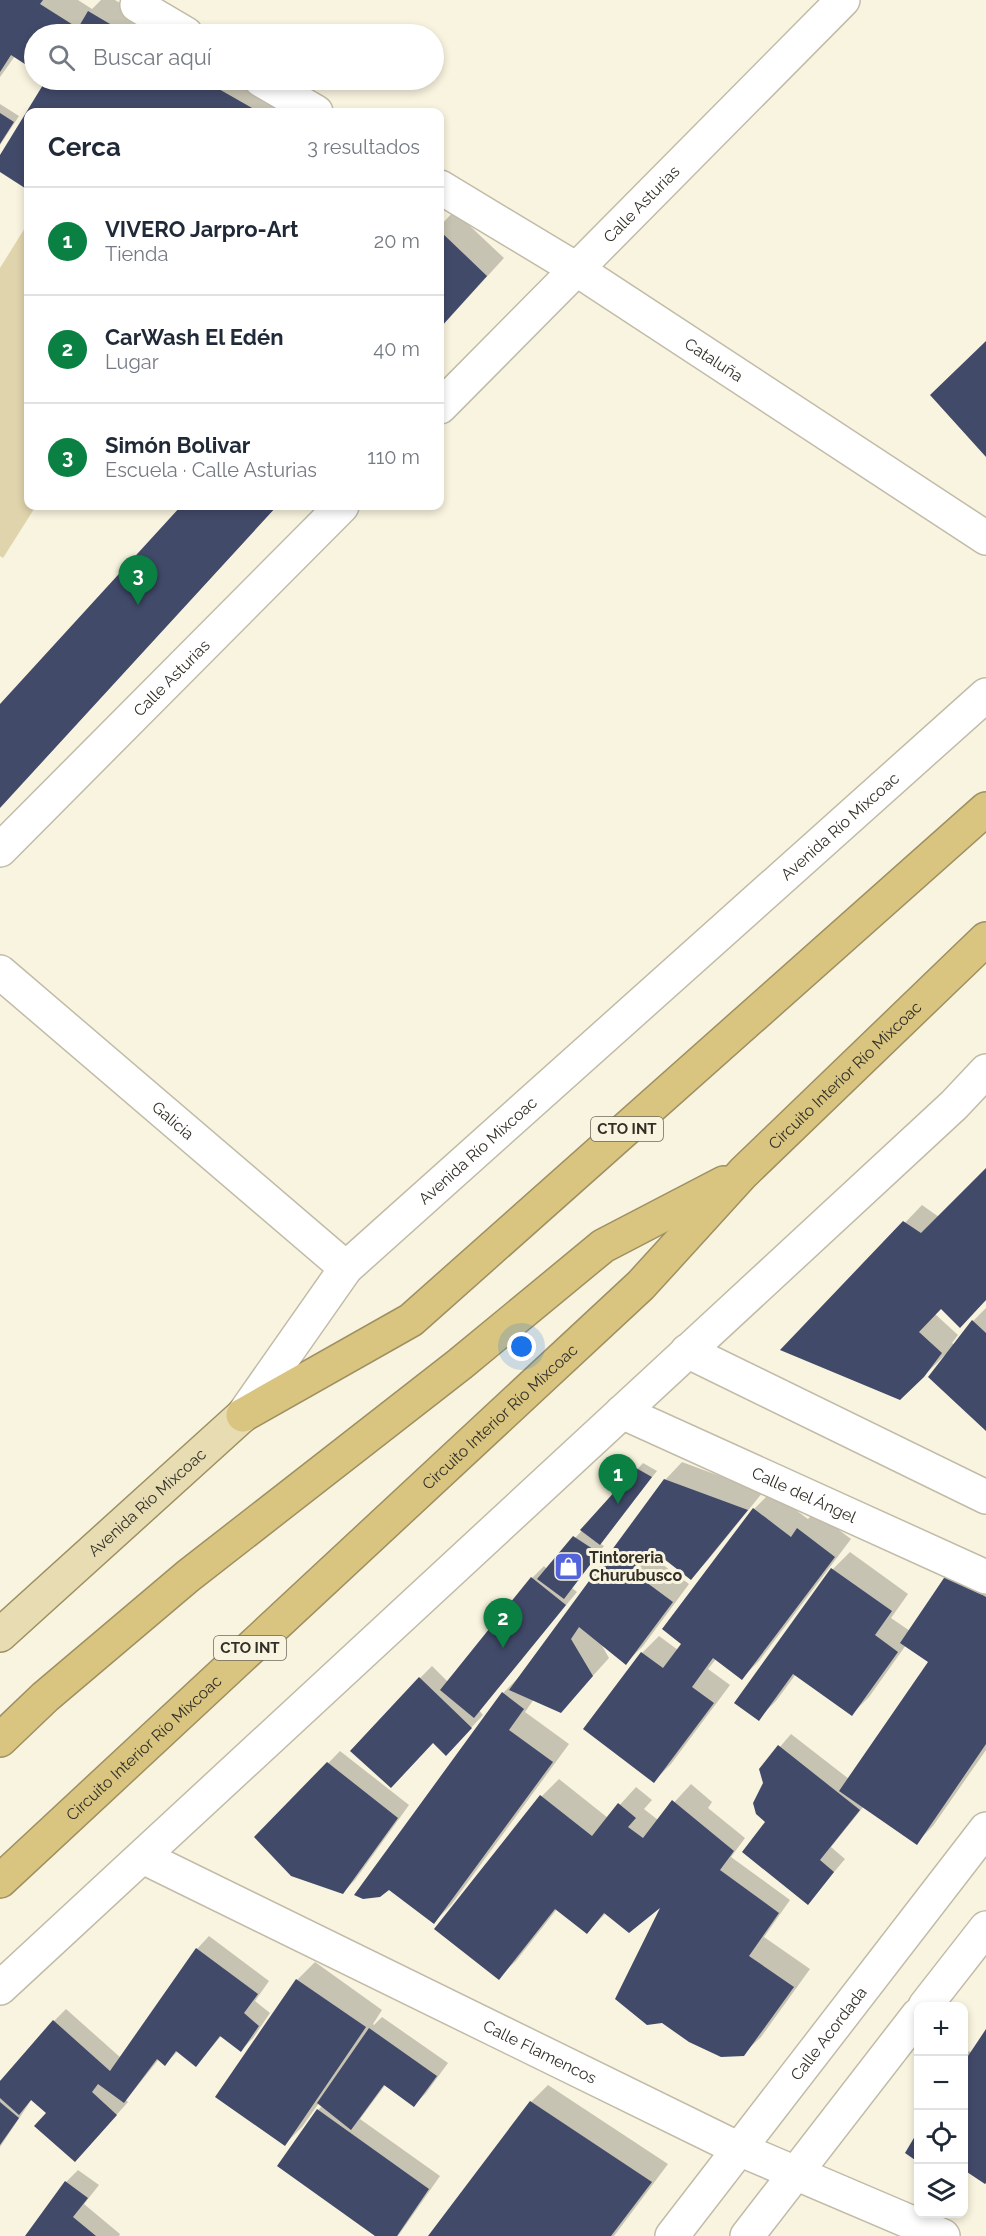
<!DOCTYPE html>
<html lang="es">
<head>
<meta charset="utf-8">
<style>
  :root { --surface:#fff; --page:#f6f6f7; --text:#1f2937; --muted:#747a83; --line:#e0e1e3; --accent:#0b8043 }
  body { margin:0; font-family:Raleway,sans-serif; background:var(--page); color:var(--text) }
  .controls { position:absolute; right:18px; bottom:18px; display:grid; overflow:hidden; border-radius:12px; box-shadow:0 3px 9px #0003 }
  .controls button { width:54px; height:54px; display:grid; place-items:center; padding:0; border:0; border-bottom:2px solid var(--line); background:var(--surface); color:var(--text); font:30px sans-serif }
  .you { position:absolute; left:522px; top:1347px; width:21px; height:21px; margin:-15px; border:4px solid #fff; border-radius:50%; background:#1a73e8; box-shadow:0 0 0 9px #1a73e833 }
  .badge { display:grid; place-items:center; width:39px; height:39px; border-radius:50%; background:var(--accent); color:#fff; font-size:20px; font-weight:700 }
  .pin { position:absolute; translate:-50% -50px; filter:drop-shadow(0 2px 3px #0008) }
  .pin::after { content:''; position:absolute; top:32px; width:21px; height:18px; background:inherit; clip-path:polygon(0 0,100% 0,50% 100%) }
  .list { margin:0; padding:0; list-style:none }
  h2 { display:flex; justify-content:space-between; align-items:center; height:78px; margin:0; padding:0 24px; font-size:26px }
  h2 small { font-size:20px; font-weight:400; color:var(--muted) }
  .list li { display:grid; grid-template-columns:39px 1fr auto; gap:18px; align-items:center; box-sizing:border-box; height:108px; padding:0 24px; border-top:2px solid var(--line) }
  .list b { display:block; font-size:22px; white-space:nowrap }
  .list p { margin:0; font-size:20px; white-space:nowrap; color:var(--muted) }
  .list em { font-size:20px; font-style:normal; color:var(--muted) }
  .icon { flex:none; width:33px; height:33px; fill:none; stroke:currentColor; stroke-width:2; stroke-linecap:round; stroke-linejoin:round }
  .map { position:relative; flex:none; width:986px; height:2236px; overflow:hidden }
  .search { position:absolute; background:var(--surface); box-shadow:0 3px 9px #0003; left:24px; top:24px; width:420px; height:66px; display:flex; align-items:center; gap:15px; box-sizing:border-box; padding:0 21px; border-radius:33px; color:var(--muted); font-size:22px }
  .panel { position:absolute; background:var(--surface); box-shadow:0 3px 9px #0003; left:24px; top:108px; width:420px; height:402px; border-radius:12px }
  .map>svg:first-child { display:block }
</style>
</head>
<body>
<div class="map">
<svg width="986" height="2236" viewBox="0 0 986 2236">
  <rect width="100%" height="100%" fill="#f9f4df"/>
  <!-- green -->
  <path fill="#dfd4ac" d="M28 223V506H36L3 558 0 556V268Z"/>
  <!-- shadow -->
  <path fill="#0003" d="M0 0H78L92 9 101 0H115L173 34H34V69L15 56 0 77Z
    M48 80H249L304 112H28V189L0 170V158Z
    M0 104 19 116 0 145Z
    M454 211 504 258 440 328V226Z
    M183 506H277L0 807V706Z
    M986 1170V1299L941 1307 935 1314 958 1335 952 1343 955 1345 973 1321 986 1308V1429L946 1354 900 1399 783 1350 922 1205 939 1217Z
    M682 1462 763 1492 708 1560 691 1578 652 1547 647 1553 689 1584 643 1646 626 1663 600 1642 609 1658 561 1711 534 1699 525 1712 569 1744 451 1905 434 1922 503 1693 520 1676 665 1480Z
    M643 1463 657 1471 599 1543 604 1546 572 1588 577 1592 479 1710 483 1715 458 1742 420 1678 432 1666 448 1682 532 1578 544 1566 547 1569Z
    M771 1492 808 1519 815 1512 851 1539 759 1661 742 1678 716 1659 708 1669 730 1685 671 1764 654 1781 642 1653 659 1636 678 1650 683 1644 664 1629 754 1509Z
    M850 1552 908 1594 891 1618 910 1631 986 1570V1750L933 1826 916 1843 864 1806 831 1847 845 1859 808 1903 767 1821 765 1783 761 1769 791 1734 849 1779 930 1662 906 1645 869 1697 852 1714 796 1674 776 1701 758 1719 736 1703 833 1569Z
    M340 1751 409 1805 355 1880 343 1892 256 1837Z
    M559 1779 608 1818 636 1787 652 1800 644 1809 658 1820 691 1784 712 1802 708 1808 745 1838 731 1857 790 1900 764 1937 810 1969 761 2037 743 2054 664 1903 606 1913 587 1932 557 1909 516 1961 498 1978 436 1928 542 1796Z
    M209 1936 269 1981 255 2001 270 2013 253 2038 241 2050 222 2035 196 2065 178 2051 165 2064 159 2059 126 2100 128 2102 87 2148 32 2099 0 2147V2080L2 2081 54 2021 66 2009 121 2058 197 1949Z
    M315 1962 382 2010 373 2024 374 2025 382 2017 448 2063 426 2093 414 2105 386 2084 360 2119 440 2176 398 2236H377L318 2110 322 2106 319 2103 302 2127 285 2144 217 2097 297 1980Z
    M986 2031V2181L985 2183 964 2169V2056L969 2051 972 2053Z
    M548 2085 668 2164 614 2236H429L531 2102Z
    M78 2170 99 2185 84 2204 120 2234 119 2236H27L66 2182Z"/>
  <!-- building -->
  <path fill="#424a6a" d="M0 0H43L40 4 78 28 88 11 127 34H34V70L11 55 0 72Z
    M46 80H203L259 112H28V190L0 172V155Z
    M0 113 14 122 0 144Z
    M440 231 487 276 440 328Z
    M986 341V457L930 395Z
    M181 506H277L0 808V704Z
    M986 1168V1300L960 1328 941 1309 919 1332 942 1353 924 1377 900 1400 780 1350 903 1221 921 1233Z
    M972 1320 986 1333V1431L928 1377Z
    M636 1468 652 1477 600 1545 580 1530Z
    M664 1479 748 1510 691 1580 650 1548 631 1571 673 1602 626 1665 579 1627 571 1639 593 1676 561 1713 509 1690Z
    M753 1508 791 1537 797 1528 835 1557 742 1680 713 1658 692 1687 714 1703 654 1783 583 1729 641 1652 663 1668 681 1644 662 1629Z
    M573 1536 599 1553 564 1599 537 1579Z
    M831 1568 892 1611 875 1635 898 1652 852 1716 793 1674 759 1721 734 1703Z
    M946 1575 986 1597V1744L917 1845 839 1791 928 1662 900 1643Z
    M531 1577 566 1605 474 1718 440 1690Z
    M419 1677 472 1728 446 1756 433 1743 391 1788 350 1751Z
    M502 1692 524 1709 509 1730 553 1762 434 1924 389 1890 380 1897 363 1899 354 1895Z
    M778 1745 860 1810 820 1860 834 1872 808 1905 742 1852 765 1822 756 1814 753 1803 763 1783 759 1769Z
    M327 1762 398 1818 343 1894 291 1876 254 1837Z
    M540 1795 592 1836 618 1803 636 1818 628 1827 643 1838 672 1800 734 1851 720 1870 779 1913 749 1956 794 1987 744 2056 721 2057 689 2042 662 2023 647 2025 615 1999 660 1908 629 1933 604 1913 587 1934 555 1909 499 1980 434 1929Z
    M196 1948 258 1994 244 2013 259 2026 241 2052 220 2036 196 2067 176 2051 165 2066 157 2059 124 2103 98 2084 92 2092 117 2115 75 2162 34 2126 46 2113 31 2100 19 2115 0 2098V2081L53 2020 110 2071Z
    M296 1979 366 2027 285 2146 215 2097Z
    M369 2028 437 2076 414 2107 384 2085 351 2130 317 2103Z
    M986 2029V2183L985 2184 964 2170V2062Z
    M530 2101 652 2182 611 2236H428Z
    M0 2102 19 2118 0 2145Z
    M317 2109 429 2189 397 2236H375L277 2166Z
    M918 2131V2162L905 2153Z
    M65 2181 88 2198 73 2217 96 2236H25Z"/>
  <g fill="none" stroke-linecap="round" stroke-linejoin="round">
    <defs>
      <g id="street">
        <path d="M137 5 186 34"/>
        <path d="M261 80 316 112"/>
        <path id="s1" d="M440 187 576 269 986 538"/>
        <path id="s2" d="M440 407 843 0"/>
        <path id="s3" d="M0 850 342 506"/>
        <path id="s4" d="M0 972 346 1268"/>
        <path d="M687 1351 986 1497"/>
        <path id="s5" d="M622 1412 986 1577"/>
        <path id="s6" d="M143 1857 739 2149 943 2236"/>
        <path d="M925 2006 986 1928"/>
        <path id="s7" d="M672 2236 986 1829"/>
        <path d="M747 2236 918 2015"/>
      </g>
      <g id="secondary">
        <path id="s8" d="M243 1415 346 1268 986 695"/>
        <path d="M0 1988 954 1105 986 1071"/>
      </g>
      <g id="primary">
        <path id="s9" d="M0 1635 243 1415"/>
      </g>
      <g id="highway">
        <path d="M243 1415 411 1320 986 809"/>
        <path d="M0 1740 45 1697 188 1576 460 1364 603 1246 724 1183"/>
        <path id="s10" d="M0 1881 641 1285 743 1173 986 939"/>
      </g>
    </defs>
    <!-- street casing -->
    <use href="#street" stroke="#c1bba8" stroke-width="36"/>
    <!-- secondary casing -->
    <use href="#secondary" stroke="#c1bba8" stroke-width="36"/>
    <!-- primary casing -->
    <use href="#primary" stroke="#9e9061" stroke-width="36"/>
    <!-- highway casing -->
    <use href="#highway" stroke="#9e9061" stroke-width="36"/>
    <!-- street -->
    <use href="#street" stroke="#fff" stroke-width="33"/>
    <!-- secondary -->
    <use href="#secondary" stroke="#fff" stroke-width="33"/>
    <!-- primary -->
    <use href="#primary" stroke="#e8dcb3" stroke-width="33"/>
    <!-- highway -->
    <use href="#highway" stroke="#d9c580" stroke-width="33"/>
  </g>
  <!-- icons -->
  <defs>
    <symbol id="shop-square" viewBox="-11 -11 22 22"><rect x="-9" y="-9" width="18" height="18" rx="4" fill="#5363d9" stroke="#f9f4df"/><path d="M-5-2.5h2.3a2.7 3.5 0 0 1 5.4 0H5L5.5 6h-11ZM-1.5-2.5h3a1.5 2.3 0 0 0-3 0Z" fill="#fff"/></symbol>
  </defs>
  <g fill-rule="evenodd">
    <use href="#shop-square" x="552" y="1550" width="33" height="33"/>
  </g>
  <g text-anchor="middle" stroke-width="6" stroke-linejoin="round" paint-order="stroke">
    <!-- shield labels -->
    <g fill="#f9f4df" stroke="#6d6a5e" stroke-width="1.5">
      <rect x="591" y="1117" width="72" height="24" rx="4.5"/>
      <rect x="214" y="1636" width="72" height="24" rx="4.5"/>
    </g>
    <g font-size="15" font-weight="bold" fill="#312f27">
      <text x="627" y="1134">CTO INT</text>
      <text x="250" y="1653">CTO INT</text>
    </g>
    <!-- street labels -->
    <g font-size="16" fill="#312f27" stroke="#f9f4df">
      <text dy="6" stroke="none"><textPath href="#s2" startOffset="286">Calle Asturias</textPath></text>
      <text dy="6" stroke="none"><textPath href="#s1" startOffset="324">Cataluña</textPath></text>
      <text dy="6" stroke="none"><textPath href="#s3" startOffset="243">Calle Asturias</textPath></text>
      <text dy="6" stroke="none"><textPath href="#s8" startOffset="842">Avenida Río Mixcoac</textPath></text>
      <text dy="6" stroke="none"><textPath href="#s10" startOffset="1168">Circuito Interior Río Mixcoac</textPath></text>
      <text dy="6" stroke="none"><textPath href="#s4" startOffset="228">Galicia</textPath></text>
      <text dy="6" stroke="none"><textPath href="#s8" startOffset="356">Avenida Río Mixcoac</textPath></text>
      <text dy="6" stroke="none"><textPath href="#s10" startOffset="682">Circuito Interior Río Mixcoac</textPath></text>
      <text dy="6" stroke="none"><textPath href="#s5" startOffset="200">Calle del Ángel</textPath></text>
      <text dy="6" stroke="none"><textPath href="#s9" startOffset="198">Avenida Río Mixcoac</textPath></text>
      <text dy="6" stroke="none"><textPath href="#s10" startOffset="196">Circuito Interior Río Mixcoac</textPath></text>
      <text dy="6" stroke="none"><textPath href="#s7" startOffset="256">Calle Acordada</textPath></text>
      <text dy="6" stroke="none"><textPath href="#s6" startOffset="442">Calle Flamencos</textPath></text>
    </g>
    <!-- poi labels -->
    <g font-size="16" font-weight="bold" fill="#312f27" stroke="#f9f4df" text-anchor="start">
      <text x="589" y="1563">Tintoreria<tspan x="589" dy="18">Churubusco</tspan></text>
    </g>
  </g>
</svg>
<div class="controls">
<button>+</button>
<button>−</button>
<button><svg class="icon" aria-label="locate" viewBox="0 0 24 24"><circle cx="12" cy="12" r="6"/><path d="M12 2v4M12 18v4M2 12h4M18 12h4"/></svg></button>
<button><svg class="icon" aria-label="layers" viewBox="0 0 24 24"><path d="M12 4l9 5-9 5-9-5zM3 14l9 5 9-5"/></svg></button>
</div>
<div class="you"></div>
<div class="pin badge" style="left:618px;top:1504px">1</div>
<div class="pin badge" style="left:503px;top:1648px">2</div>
<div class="pin badge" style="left:138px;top:605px">3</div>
<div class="search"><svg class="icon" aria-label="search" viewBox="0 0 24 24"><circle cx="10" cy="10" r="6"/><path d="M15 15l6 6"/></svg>Buscar aquí</div>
<section class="panel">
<h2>Cerca<small>3 resultados</small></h2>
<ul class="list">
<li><span class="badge">1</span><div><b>VIVERO Jarpro-Art</b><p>Tienda</p></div><em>20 m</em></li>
<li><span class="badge">2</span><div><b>CarWash El Edén</b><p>Lugar</p></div><em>40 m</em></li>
<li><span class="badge">3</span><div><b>Simón Bolivar</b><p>Escuela · Calle Asturias</p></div><em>110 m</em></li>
</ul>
</section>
</div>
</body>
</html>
